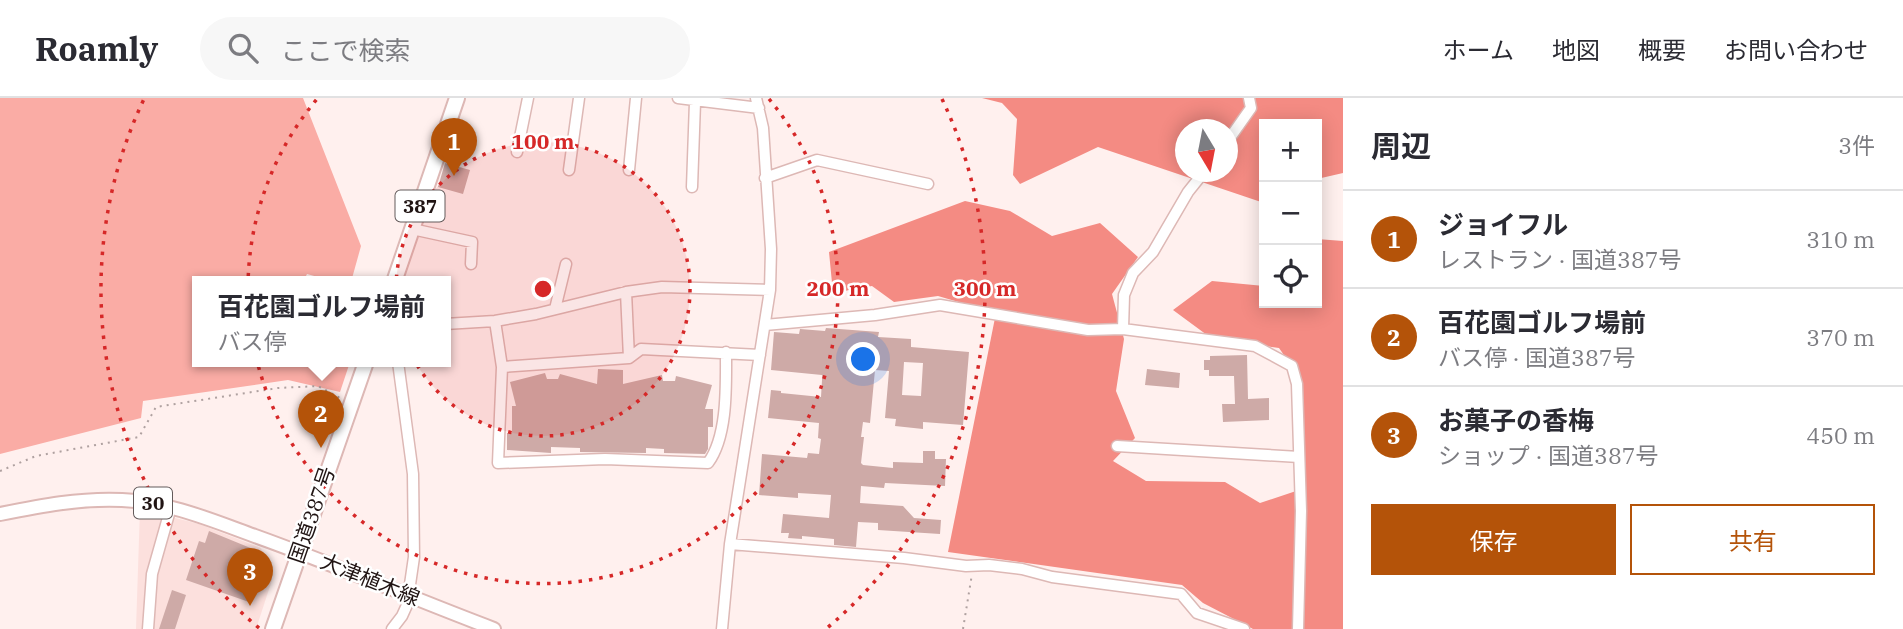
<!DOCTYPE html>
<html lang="ja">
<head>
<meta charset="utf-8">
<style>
  :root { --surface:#fff; --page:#f7f7f7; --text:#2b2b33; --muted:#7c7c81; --line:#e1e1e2; --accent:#b45309 }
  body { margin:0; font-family:"IBM Plex Serif","Noto Sans JP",serif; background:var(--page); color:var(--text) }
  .controls { position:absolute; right:21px; top:21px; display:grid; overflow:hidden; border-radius:0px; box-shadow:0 4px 18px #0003 }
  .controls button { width:63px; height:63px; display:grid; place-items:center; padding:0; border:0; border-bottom:2px solid var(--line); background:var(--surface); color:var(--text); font:35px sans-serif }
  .compass { position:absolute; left:1175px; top:21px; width:63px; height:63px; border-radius:50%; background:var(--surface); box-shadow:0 4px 18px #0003; rotate:170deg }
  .you { position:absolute; left:864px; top:262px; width:24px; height:24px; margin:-18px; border:5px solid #fff; border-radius:50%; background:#1a73e8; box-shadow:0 0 0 10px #1a73e833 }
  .badge { display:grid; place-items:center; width:46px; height:46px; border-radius:50%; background:var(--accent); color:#fff; font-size:23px; font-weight:700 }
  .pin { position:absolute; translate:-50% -58px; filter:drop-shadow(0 2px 4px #0008) }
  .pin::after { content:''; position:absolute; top:37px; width:24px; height:21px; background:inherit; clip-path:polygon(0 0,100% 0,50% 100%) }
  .popup { position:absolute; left:192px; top:178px; width:259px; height:91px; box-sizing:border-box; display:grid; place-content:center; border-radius:0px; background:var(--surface); filter:drop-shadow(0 2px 5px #0005); font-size:23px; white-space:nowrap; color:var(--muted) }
  .popup b { font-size:26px; color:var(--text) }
  .popup::after { content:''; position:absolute; left:50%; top:100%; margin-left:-14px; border:14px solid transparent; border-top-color:var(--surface) }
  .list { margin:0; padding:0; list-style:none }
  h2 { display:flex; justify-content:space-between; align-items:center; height:91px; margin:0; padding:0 28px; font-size:30px }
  h2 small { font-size:23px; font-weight:400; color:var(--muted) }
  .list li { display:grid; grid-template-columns:46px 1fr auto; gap:21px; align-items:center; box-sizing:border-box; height:98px; padding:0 28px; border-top:2px solid var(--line) }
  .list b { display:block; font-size:26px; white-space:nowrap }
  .list p { margin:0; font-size:23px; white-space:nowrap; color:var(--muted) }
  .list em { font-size:23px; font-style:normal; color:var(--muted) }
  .actions { display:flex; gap:14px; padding:21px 28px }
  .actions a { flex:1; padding:16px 0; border:2px solid var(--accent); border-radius:0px; text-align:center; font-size:24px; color:var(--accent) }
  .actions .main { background:var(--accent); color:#fff }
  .icon { flex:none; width:38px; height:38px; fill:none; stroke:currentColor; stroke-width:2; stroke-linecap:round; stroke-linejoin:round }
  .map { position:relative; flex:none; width:1343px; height:531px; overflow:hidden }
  header { display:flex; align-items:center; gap:42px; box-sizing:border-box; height:98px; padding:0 35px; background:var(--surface); border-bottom:2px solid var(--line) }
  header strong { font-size:33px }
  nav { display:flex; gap:38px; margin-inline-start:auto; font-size:24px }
  .search { width:490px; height:63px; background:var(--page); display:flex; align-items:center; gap:18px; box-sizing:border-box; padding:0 24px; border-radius:38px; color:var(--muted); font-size:26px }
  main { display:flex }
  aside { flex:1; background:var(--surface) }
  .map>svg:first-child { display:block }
</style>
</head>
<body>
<header>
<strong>Roamly</strong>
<div class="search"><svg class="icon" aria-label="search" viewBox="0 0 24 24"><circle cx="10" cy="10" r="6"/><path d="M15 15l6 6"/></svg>ここで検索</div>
<nav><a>ホーム</a><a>地図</a><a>概要</a><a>お問い合わせ</a></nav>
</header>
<main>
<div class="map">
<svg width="1343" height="531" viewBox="0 0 1343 531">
  <rect width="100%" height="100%" fill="#fff0ee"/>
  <!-- built -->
  <path fill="#fce0dd" d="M140 411 199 426 261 450 272 482 256 531H136Z"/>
  <!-- green -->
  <path fill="#faaca5" d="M0 0H303L361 148 351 184H336L307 176 303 184H197V264H350L340 294 288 282 143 303 141 320 0 356Z"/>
  <!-- forest -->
  <path fill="#f48b83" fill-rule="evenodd" d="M982 0H1343V75L1317 81V26H1264V105L1098 49 1020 86 1013 77 1017 21 1002 5ZM1185 32H1227V74H1185Z
    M965 103 1010 113 1052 138 1100 125 1138 159 1112 196 1124 241 1116 293 1135 340 1113 363 1146 383 1225 384 1260 405 1305 390 1302 283 1279 250 1211 240 1173 212 1212 183 1264 188V205H1317V141L1343 143V531H1253L1203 505 1182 487 948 454 996 215 938 198 894 204 872 188 833 195 829 154Z"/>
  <!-- building -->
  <path fill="#ceaaa7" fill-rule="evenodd" d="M445 65 470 72 463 96 438 89Z
    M826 230 879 234 878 239 911 241V249L969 254 963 327 923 324V331L895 328 896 321 885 320 889 273 875 272 870 325 863 324 861 339H864L861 365 863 367 893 370V364L923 365V353H935V361H946L945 388 885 385 884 390 861 388 860 405 903 408 914 420 941 422 940 436 878 432V425L858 424 856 449 834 447V441L802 438V441L788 440 789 435H781L783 416 829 420 831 397 798 395V400L759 397 762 356 807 360 808 355 819 356 821 341 818 340 819 325 768 320 771 292 781 293V295L821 299 822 282V277L771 272 774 234 799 236 800 231 825 233ZM904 264 923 265 921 298 902 297Z
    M1247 257 1248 301 1269 300V322L1223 324 1222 306H1235L1234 278H1209V272H1204V262H1210V258Z
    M598 271 623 272V286L662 277 663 283H675L676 278 712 287 705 311H713V329H708V351L705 356 664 355V351L646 350V355L580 354V350L551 349V355L507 352V335H512V308H516L510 284 545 275 547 281H558L560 276 597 286Z
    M1147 271 1180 275 1179 290 1145 287Z
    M209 433 263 455 249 504 186 482 199 443 205 445Z
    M172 492 186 497 175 531H159Z"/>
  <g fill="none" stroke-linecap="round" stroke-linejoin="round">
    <defs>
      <path id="minor" d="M678 0 759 10
        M1227 44 1251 10 1249 0
        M517 54 528 0
        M569 72 579 0
        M629 72 636 0
        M765 80 817 62 928 86
        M692 89 695 4
        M412 131 472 144 471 166
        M626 194 629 260
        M555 211 566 166
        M495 223 502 269 498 365 605 361 708 365C728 338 726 287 726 254
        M445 226 495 223 536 216 626 194 662 189 770 192
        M765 227 875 217 940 207 1088 232 1123 231 1255 248 1292 268 1297 286 1301 413 1298 531
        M1123 231 1124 197 1133 175 1153 154 1188 94 1204 74
        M502 269 629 260 641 251 760 257
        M1117 348 1299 359
        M730 446 904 460 966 468 989 467 1022 471 1052 479 1181 496 1197 515 1244 531
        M148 531 152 476 171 409
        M392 531 402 518 407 507 414 459 413 376 398 264
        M722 531 730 446 770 192 771 151 763 30 756 0"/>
      <path id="major" d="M0 416C40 408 80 400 122 402 169 404 211 422 255 438 336 467 414 501 494 531"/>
      <path id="highway" d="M394 184 457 0
        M273 531 366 264"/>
    </defs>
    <!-- minor casing -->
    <use href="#minor" stroke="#ddb8b5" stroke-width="13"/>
    <!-- major casing -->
    <use href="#major" stroke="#ddb8b5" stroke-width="16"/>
    <!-- highway casing -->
    <use href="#highway" stroke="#ddb8b5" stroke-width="18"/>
    <!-- path -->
    <path stroke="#afa1a0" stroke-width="2" stroke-dasharray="2 5" stroke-linecap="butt" d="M0 373 36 358 139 339 156 309 278 290 318 288 342 301
      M963 531 972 476"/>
    <!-- minor -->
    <use href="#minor" stroke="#fff" stroke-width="10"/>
    <!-- major -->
    <use href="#major" stroke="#fff" stroke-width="12"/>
    <!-- highway -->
    <use href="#highway" stroke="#fff" stroke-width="14"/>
  </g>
  <!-- distance rings -->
  <circle cx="543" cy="191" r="147" fill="#d62828" fill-opacity=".12"/>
  <g fill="none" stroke="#d62828" stroke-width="3.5" stroke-dasharray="3.5 7">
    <circle cx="543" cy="191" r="147"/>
    <path d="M769 1A295 295 0 1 1 317 1"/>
    <path d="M259 530A442 442 0 0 1 144 1M942 1A442 442 0 0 1 827 530"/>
  </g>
  <g text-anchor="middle" stroke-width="5" stroke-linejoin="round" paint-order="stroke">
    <!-- shield labels -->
    <g fill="#fff" stroke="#635a5a" stroke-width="2">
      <rect x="395.5" y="92.5" width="49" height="31" rx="5"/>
      <rect x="134" y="389.5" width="38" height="31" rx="5"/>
    </g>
    <g font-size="19" font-weight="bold" fill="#201413">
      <text x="420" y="115">387</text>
      <text x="153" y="412">30</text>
    </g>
    <!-- street labels -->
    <g font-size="21" fill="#201413" stroke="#fff">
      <text transform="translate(312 417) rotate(-71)" y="7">国道387号</text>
      <text transform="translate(370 482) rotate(22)" y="7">大津植木線</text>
    </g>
  </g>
  <circle cx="543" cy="191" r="10" fill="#d62828" stroke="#fff" stroke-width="3.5"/>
  <g font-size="21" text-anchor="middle" font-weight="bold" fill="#d62828" stroke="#fff" stroke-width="5" stroke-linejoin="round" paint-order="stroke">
    <text x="543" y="51">100 m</text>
    <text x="838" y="198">200 m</text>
    <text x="985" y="198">300 m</text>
  </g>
</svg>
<div class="controls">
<button>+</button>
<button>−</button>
<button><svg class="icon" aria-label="locate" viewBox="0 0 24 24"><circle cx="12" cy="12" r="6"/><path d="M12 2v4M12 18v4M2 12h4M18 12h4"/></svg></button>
</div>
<svg class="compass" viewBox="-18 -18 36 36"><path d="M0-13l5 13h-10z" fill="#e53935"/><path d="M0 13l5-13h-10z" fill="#7c7c81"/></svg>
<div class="you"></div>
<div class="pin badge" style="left:454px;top:78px">1</div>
<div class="pin badge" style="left:321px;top:350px">2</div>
<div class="popup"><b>百花園ゴルフ場前</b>バス停</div>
<div class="pin badge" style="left:250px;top:508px">3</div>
</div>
<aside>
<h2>周辺<small>3件</small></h2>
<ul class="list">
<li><span class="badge">1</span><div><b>ジョイフル</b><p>レストラン · 国道387号</p></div><em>310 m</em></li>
<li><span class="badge">2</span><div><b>百花園ゴルフ場前</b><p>バス停 · 国道387号</p></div><em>370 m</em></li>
<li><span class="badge">3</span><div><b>お菓子の香梅</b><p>ショップ · 国道387号</p></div><em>450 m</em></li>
</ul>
<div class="actions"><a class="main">保存</a><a>共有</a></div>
</aside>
</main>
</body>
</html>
